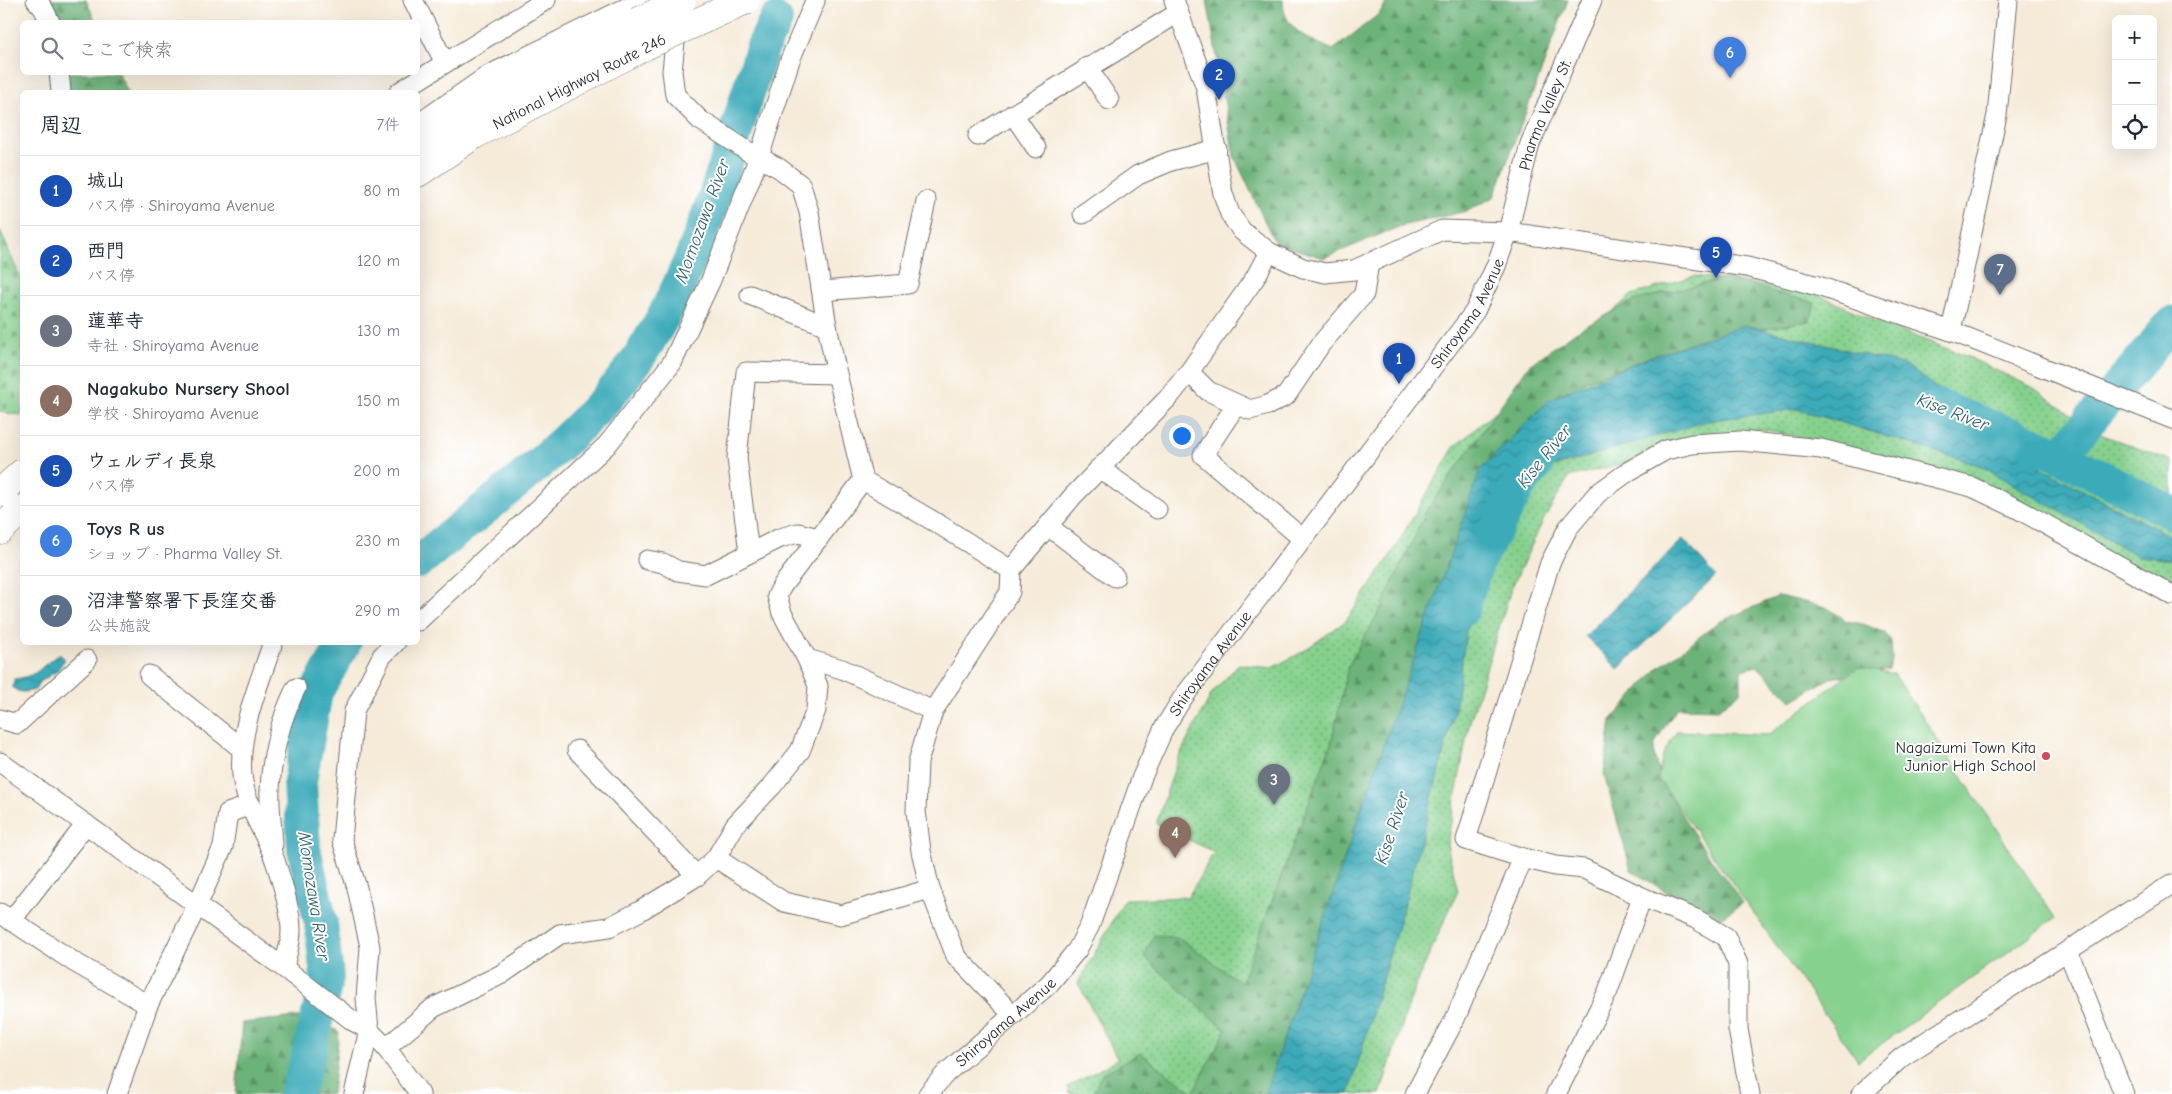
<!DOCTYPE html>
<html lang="ja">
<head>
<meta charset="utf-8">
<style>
  :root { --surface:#fff; --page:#f6f6f7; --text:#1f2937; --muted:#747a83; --line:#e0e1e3; --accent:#0b8043 }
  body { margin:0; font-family:"Comic Neue","Klee One",sans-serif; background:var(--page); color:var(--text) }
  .controls { position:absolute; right:15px; top:15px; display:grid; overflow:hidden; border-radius:8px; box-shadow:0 5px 20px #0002 }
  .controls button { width:45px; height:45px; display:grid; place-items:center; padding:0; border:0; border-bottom:1px solid var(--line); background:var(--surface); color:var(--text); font:25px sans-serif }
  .you { position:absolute; left:1181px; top:435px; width:18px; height:18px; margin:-12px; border:4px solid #fff; border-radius:50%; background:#1a73e8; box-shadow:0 0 0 8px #1a73e833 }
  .badge { display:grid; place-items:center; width:32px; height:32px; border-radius:50%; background:var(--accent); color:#fff; font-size:16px; font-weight:700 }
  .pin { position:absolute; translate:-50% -41px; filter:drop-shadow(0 1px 2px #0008) }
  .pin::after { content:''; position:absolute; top:26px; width:18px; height:15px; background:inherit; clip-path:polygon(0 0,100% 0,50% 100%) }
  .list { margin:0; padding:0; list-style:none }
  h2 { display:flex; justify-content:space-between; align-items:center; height:65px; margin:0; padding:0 20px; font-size:21px }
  h2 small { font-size:16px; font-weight:400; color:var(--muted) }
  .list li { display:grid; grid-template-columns:32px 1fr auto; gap:15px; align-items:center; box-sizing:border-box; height:70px; padding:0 20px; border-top:1px solid var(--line) }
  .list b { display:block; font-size:19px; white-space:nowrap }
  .list p { margin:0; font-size:16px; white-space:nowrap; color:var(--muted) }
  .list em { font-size:16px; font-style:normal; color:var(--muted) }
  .icon { flex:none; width:28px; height:28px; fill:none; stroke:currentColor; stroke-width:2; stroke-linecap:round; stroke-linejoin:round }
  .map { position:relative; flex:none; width:2172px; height:1094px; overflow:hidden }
  .search { position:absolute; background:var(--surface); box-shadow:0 5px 20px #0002; left:20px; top:20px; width:400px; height:55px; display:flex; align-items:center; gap:12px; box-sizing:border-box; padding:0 18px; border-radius:8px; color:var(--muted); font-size:19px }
  .panel { position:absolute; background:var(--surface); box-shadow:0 5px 20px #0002; left:20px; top:90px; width:400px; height:555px; border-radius:8px }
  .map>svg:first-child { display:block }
</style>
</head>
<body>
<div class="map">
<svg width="2172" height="1094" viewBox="0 0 2172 1094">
  <defs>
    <pattern id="grass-dots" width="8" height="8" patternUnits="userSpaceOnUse" patternTransform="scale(1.25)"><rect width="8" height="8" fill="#86d18e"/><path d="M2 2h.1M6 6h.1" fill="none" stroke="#6eaa74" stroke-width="1.8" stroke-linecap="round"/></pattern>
    <pattern id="forest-firs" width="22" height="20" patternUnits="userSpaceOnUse" patternTransform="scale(1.25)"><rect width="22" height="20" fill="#6cb379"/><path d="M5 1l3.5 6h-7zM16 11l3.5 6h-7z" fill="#599263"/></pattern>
    <pattern id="cemetery-stones" width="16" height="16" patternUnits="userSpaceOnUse" patternTransform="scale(1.25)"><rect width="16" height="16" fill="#86d18e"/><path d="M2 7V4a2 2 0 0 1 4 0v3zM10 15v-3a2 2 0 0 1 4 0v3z" fill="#6eaa74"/></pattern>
    <pattern id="water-waves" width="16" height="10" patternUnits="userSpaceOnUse" patternTransform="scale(1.25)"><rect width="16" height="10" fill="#3baab9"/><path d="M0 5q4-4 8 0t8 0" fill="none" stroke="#328b97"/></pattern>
  </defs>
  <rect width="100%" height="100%" fill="#fff"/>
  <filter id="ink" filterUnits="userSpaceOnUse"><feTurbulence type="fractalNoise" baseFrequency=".02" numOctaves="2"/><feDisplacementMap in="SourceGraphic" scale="10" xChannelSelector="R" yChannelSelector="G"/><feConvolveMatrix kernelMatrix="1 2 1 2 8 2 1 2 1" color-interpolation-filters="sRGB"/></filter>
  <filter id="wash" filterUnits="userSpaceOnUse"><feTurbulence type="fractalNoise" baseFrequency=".0096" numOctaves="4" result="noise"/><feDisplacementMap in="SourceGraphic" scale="20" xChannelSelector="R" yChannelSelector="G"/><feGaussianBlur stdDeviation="1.12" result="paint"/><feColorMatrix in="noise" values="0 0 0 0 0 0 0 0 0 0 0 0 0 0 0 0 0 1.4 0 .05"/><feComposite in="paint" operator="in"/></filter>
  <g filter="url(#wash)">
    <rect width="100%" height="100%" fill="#f6ebd9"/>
    <!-- grass -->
    <path fill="url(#grass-dots)" stroke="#587e5c" d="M1694 276 1811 291 1869 318 1968 357 2034 388 2095 432 2172 461V583L2090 549 1894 458 1761 429 1569 477 1544 519 1511 589 1469 725 1447 844 1458 891 1415 986 1380 1094H1069L1068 1087 1118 1059 1078 983 1125 899 1188 897 1214 852 1156 824 1178 758 1212 693 1239 664 1272 668 1302 652 1346 621 1389 558 1454 447 1632 295Z"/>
    <!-- forest -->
    <path fill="url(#forest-firs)" stroke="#4c6f52" d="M47 0H86L96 22H62Z
      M1207 0H1283C1283 30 1309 39 1333 50L1379 14 1388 0H1568L1494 197 1467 211 1401 226 1324 258 1275 243 1234 156Z
      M68 73H118L128 92H70Z
      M1725 278 1815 303 1810 321 1701 339 1585 381 1548 401 1492 461 1413 717 1365 792 1328 935 1266 1094H1092L1102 1074 1140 1053 1193 1092 1226 1030 1144 957 1154 935 1180 938 1241 983 1331 744 1348 666 1382 606 1427 510 1529 365 1577 331 1633 301Z
      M1779 596 1826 607 1847 621 1863 624 1884 632 1891 641 1892 660 1889 669 1830 678 1792 701 1757 666 1741 670V692L1718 709 1677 708C1672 717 1655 739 1654 748 1652 784 1721 872 1743 903L1714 922 1631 870 1604 774 1611 720 1657 669 1719 622Z
      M314 1015 339 1032 332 1094H236L242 1023Z"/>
    <!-- cemetery -->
    <path fill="url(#cemetery-stones)" stroke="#587e5c" d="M0 230 22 282V413L21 415 0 412Z"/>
    <!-- garden -->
    <path fill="#86d18e" stroke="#587e5c" d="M1858 667 1894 674 2055 918 1858 1061 1658 778 1663 754 1677 731 1768 735Z"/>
    <!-- water -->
    <path fill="url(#water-waves)" stroke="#336a72" d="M1745 325 1906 365 2041 468 2172 537V560L2138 556 1979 465 1797 409 1707 421 1543 470 1481 528 1455 709 1407 894 1349 1094H1265L1358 819 1480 470 1550 399 1652 356Z
      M1683 539 1716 576 1618 669 1585 636Z
      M60 654 65 659 57 671 40 682 35 690C26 692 20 694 13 688L14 679C43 675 38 666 60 654Z"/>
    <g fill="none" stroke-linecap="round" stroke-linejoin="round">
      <!-- river -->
      <path stroke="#3baab9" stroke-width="34" d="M1938 406 2023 439 2060 456 2172 513
        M2060 456 2172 323
        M418 562C486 506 561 453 618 385 694 292 726 158 763 46L776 20
        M1462 610 1477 563 1518 488 1537 464
        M296 1094 307 1060 327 977 321 923 304 849 300 782 316 692 345 642"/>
    </g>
  </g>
  <g filter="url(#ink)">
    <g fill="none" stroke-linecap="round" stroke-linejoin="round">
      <defs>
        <g id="minor">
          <path d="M36 0 43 8 50 22"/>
          <path d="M413 0 445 63"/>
          <path d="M1174 0 1206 88 1223 194 1230 214 1242 231 1269 252 1303 268 1325 273 1354 270 1442 230 1508 232 1747 267 1818 286 1951 331 2172 419"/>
          <path d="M677 24 672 71 675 95 700 120 749 152 779 168 801 185 809 212 827 326 837 374 863 480 940 525 1011 570"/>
          <path d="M1087 67 1109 100"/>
          <path d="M59 72 61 92"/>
          <path d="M399 92 546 0"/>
          <path d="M1013 114 1036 148"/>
          <path d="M418 124 487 76 642 0"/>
          <path d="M978 136 1178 13"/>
          <path d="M1083 214 1138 175 1171 161 1217 149"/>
          <path d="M822 291 908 284 926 201"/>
          <path d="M750 295 827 326"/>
          <path d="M1951 331 1997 115 2008 0"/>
          <path d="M1189 372 1208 391 1250 410 1268 405 1286 396 1321 344 1364 294 1369 263"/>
          <path d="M1236 405 1203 455 1303 539"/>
          <path d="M1099 468 1157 509"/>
          <path d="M1048 526 1115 577"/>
          <path d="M749 553 737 458 746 372 837 374"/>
          <path d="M647 560 663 563 678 571 706 575 780 538 798 533 819 538"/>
          <path d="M418 621 607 445 672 363 711 280 759 157 790 60 815 1"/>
          <path d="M273 642C259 685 238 730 242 775 244 798 258 822 268 843 277 863 291 908 291 931 291 943 286 956 284 968"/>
          <path d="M807 659 842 669 933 711"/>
          <path d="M149 675 242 749"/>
          <path d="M0 719 17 724 87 660"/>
          <path d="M577 750 697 876"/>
          <path d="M0 762 284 968 353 1021 369 1030 386 1048 420 1094"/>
          <path d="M273 844C272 826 269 807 270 790 271 756 281 718 296 688"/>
          <path d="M716 858 784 902 841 915 930 889"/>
          <path d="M0 913 74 962 148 1005"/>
          <path d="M11 921 86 824"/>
          <path d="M2068 951 2124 1094"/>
          <path d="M1013 1015 956 956 930 889 921 851 916 811 918 762 933 711 1010 592 1011 570 1073 496 1169 397 1189 372 1255 278 1269 252"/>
          <path d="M386 1048 433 1008 502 974 560 934 609 927 640 911 697 876 716 858 735 825 772 786 800 751 816 710 818 686 807 659 782 613 777 596 782 586 863 480"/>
          <path d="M117 1094 148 1005 197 906 223 847 228 813 251 805"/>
          <path d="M354 1094 369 1030 366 998 370 947 357 888 342 840 354 711 382 656 396 642"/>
          <path id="s1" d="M928 1094 946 1073 1049 984 1077 950 1090 925 1142 777 1164 728 1182 699 1475 311 1496 266 1508 232 1530 144 1592 0"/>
          <path d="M1415 1094 1455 1019 1523 858"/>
          <path d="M1556 1094 1608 991 1642 897"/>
          <path d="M1750 1094 1738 1029V964L1726 937 1696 919 1642 897 1584 869 1555 866 1523 858 1466 840 1550 563 1568 528 1597 494 1629 471 1666 450 1692 444 1740 441 1821 449 1972 487 2018 509 2172 595"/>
          <path d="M1861 1094 1902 1057 2172 884"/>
        </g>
        <path id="highway" d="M418 144 462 114 637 22
          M418 173 474 135 645 46
          M0 493 22 473
          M0 530 22 509"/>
      </defs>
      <!-- minor casing -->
      <use href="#minor" stroke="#726e68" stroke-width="21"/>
      <!-- highway casing -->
      <use href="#highway" stroke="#726e68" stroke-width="29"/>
      <!-- minor -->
      <use href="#minor" stroke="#fff" stroke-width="19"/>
      <!-- highway -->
      <use href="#highway" stroke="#fff" stroke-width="28"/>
      <defs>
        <path id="highway-bridge" d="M637 22 682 0
          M645 46 746 0"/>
      </defs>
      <!-- highway-bridge casing -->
      <use href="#highway-bridge" stroke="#726e68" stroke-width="29" stroke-linecap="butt"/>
      <!-- highway-bridge -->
      <use href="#highway-bridge" stroke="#fff" stroke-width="28"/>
    </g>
  </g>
  <!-- markers -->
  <circle fill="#d1495b" stroke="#fff" stroke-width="2" cx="2046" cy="756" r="5"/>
  <g text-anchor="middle" stroke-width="4" stroke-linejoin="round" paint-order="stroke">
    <!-- street labels -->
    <g font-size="16" fill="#2b2b2b" stroke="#fff">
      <text transform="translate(579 81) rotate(-27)" y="6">National Highway Route 246</text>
      <text dy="6" stroke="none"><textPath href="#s1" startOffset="1176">Pharma Valley St.</textPath></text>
      <text dy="6" stroke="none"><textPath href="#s1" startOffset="961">Shiroyama Avenue</textPath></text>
      <text dy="6" stroke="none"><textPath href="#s1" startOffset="526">Shiroyama Avenue</textPath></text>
      <text dy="6" stroke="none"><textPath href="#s1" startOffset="106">Shiroyama Avenue</textPath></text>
    </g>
    <!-- poi labels -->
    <g font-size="16" fill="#2b2b2b" stroke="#fff" text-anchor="end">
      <text x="2036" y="753">Nagaizumi Town Kita<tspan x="2036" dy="18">Junior High School</tspan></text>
    </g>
    <!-- water labels -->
    <g font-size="18" font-style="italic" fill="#32646b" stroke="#fff">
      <text transform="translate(702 221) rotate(-70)" y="6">Momozawa River</text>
      <text transform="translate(1953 412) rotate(21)" y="6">Kise River</text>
      <text transform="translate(1544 456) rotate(-51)" y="6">Kise River</text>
      <text transform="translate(1392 828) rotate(-72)" y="6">Kise River</text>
      <text transform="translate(314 896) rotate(81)" y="6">Momozawa River</text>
    </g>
  </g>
</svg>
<div class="controls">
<button>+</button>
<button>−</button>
<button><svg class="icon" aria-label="locate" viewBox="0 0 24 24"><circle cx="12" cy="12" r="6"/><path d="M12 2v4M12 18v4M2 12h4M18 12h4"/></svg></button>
</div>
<div class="you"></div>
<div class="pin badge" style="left:1399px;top:384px;background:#1a4fb4">1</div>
<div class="pin badge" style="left:1219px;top:100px;background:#1a4fb4">2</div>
<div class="pin badge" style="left:1274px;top:805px;background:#6b7280">3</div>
<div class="pin badge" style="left:1175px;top:858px;background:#8d6e63">4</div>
<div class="pin badge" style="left:1716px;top:278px;background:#1a4fb4">5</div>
<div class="pin badge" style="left:1730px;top:78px;background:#3f7fe0">6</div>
<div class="pin badge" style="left:2000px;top:295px;background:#5c6f8a">7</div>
<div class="search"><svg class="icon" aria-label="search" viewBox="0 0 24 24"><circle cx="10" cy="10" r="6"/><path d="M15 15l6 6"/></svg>ここで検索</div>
<section class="panel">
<h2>周辺<small>7件</small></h2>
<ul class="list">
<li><span class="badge" style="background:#1a4fb4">1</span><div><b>城山</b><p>バス停 · Shiroyama Avenue</p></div><em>80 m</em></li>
<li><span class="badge" style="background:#1a4fb4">2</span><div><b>西門</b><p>バス停</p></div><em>120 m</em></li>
<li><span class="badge" style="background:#6b7280">3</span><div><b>蓮華寺</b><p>寺社 · Shiroyama Avenue</p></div><em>130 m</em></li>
<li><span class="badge" style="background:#8d6e63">4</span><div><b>Nagakubo Nursery Shool</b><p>学校 · Shiroyama Avenue</p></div><em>150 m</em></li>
<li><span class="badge" style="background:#1a4fb4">5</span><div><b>ウェルディ長泉</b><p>バス停</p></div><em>200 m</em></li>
<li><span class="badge" style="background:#3f7fe0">6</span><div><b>Toys R us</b><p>ショップ · Pharma Valley St.</p></div><em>230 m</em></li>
<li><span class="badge" style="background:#5c6f8a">7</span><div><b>沼津警察署下長窪交番</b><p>公共施設</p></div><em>290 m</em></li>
</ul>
</section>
</div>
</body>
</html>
